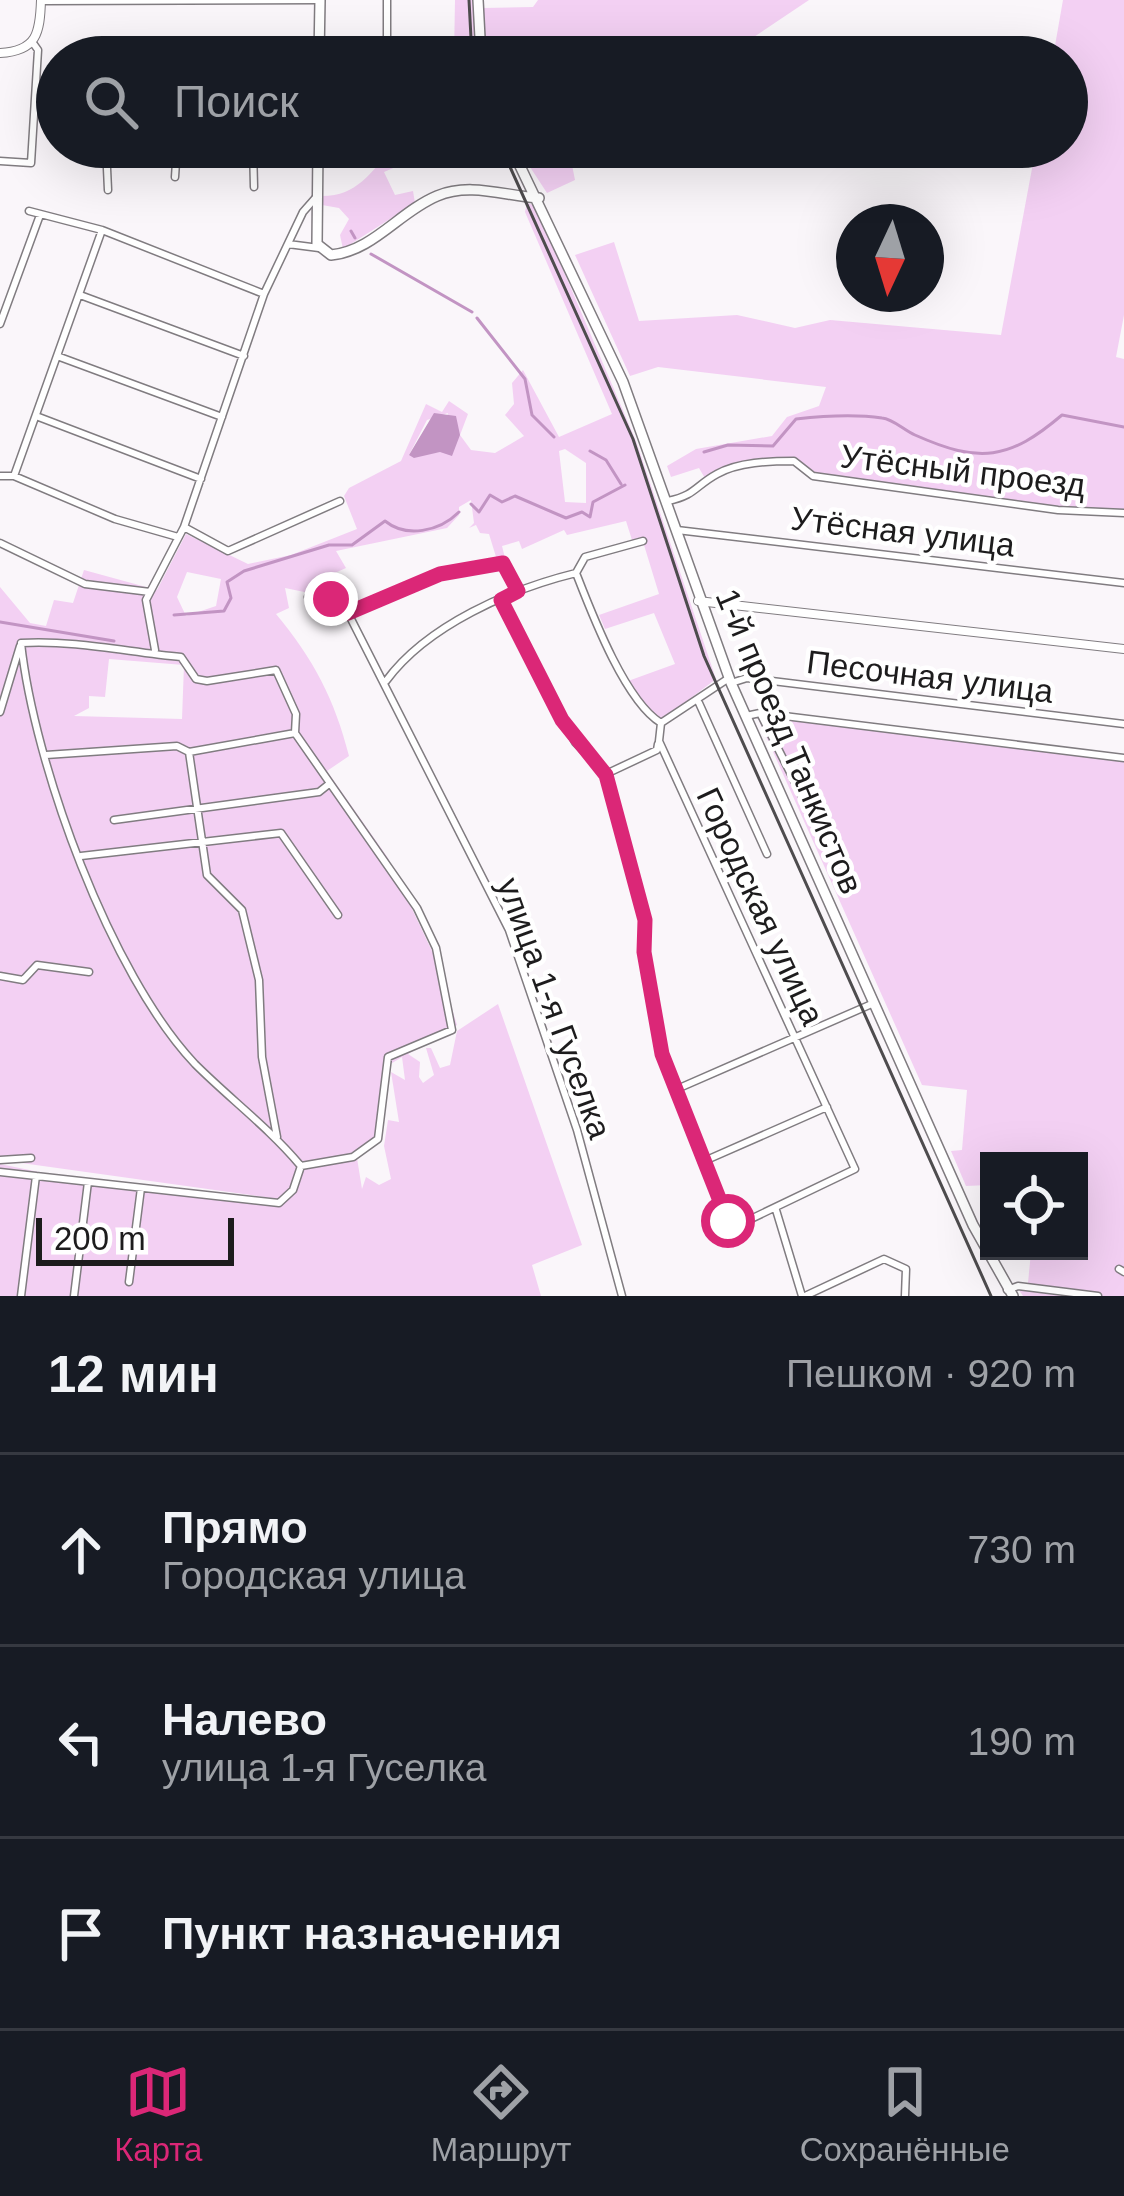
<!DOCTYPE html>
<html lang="ru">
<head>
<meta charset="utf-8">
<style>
  :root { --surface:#171b24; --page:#20242c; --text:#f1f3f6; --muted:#9ea1a6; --line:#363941; --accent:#db2777 }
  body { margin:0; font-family:Arial,sans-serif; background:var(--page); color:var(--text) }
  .controls { position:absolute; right:36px; bottom:36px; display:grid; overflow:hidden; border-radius:0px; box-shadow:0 12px 48px #0002 }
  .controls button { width:108px; height:108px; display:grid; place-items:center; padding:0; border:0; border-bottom:3px solid var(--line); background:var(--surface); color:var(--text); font:60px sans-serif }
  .compass { position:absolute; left:836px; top:204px; width:108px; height:108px; border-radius:50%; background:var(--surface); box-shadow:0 12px 48px #0002; rotate:184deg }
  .scale { position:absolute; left:36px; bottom:30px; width:198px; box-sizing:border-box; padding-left:12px; border:6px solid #1d1c1d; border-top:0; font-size:33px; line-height:42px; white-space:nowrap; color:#1d1c1d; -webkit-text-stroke:9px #fff; paint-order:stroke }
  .stop { position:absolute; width:36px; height:36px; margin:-27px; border:9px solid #db2777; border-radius:50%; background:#fff }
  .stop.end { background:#db2777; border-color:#fff; box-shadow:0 3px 12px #0008 }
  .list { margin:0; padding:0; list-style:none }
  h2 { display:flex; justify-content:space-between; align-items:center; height:156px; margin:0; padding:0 48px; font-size:51px }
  h2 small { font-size:39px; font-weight:400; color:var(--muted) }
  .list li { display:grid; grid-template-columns:78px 1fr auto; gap:36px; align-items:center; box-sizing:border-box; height:192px; padding:0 48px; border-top:3px solid var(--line) }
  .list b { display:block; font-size:45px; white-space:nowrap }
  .list p { margin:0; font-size:39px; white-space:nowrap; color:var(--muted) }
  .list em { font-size:39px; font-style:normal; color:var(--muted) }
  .icon { flex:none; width:66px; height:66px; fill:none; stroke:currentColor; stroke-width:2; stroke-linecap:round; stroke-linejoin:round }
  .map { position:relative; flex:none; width:1124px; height:1296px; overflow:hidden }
  .search { position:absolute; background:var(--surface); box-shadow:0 12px 48px #0002; left:36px; right:36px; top:36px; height:132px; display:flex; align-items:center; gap:30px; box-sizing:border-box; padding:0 42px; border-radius:66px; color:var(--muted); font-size:45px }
  .sheet { height:732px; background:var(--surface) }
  nav { display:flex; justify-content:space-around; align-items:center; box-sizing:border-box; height:168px; border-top:3px solid var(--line); background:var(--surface); font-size:33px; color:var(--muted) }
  nav a { display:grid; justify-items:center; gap:6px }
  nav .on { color:var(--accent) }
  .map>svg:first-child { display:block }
</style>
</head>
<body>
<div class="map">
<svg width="1124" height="1296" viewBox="0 0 1124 1296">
  <rect width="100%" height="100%" fill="#faf6fa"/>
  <!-- green -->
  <path fill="#f3d0f3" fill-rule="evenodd" d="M455 0H474L477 57H454Z
    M538 0H809L724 57H486L483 8 533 7Z
    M1063 0H1124V315L1116 357 1124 359V510L1045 505 814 473 794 457 740 464 706 480 699 468 671 477 667 466 696 449 772 436 787 417 819 406 826 387 658 367 630 376 575 255 614 242 639 321 737 315 795 328 830 320 1001 335 1036 147H1067V57H1053Z
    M468 147 450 162 414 159 384 172 395 195 413 191 415 203 343 249 340 235 349 219 339 208 322 205V196C358 196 370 172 393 149Z
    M517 147H590L571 160 575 180 547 193Z
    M527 203 536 206 636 441 716 679 662 720 642 705 628 681 675 664 654 613 605 629 599 615 659 594 644 545 632 540 626 521 567 535 564 530 522 549 519 541 502 546 506 562 497 560 489 534 480 533 476 525 469 528 474 523 471 500 459 507V515L447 528 336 551 346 568 310 584 319 595 285 588 289 608 276 614C313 658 335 700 349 756L327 771 388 858 439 966 457 1025 408 1054 420 1062 419 1077 423 1083 434 1075 426 1048H431L440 1068 450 1065 457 1031 498 1004 582 1245 532 1265 541 1296H0V1164L88 1182 279 1199 0 1160V587L30 623 46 626 54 600 73 603 84 570 157 590 186 534 248 564 291 555 357 529 344 496 349 488 401 461 426 404 442 412 449 401 468 414 460 435 471 450 495 453 524 436 505 415 514 404 512 383 523 370 559 437 612 414 525 212ZM448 413 440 452 409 455 427 420ZM565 449 586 463V503L565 502 559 451ZM187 572 221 579 216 606 186 616 177 597ZM109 659 184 665 182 719 74 716 89 708V696L105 697ZM402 1057 405 1080 391 1072 399 1122 388 1120 384 1146 391 1179 379 1185 366 1177 362 1189 357 1158 374 1147 384 1068Z
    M757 716 1124 760V1296H1023L1015 1284 1028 1283 1031 1252 1021 1251H1079V1161H989V1185L966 1186 951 1151 962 1150 967 1090 922 1085Z"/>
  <!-- water -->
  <path fill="#c294c3" d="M434 413 456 416 460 435 452 456 440 452 414 458 409 455Z"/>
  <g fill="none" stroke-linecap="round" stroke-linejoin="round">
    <!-- stream -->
    <path stroke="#c294c3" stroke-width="3" d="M351 231 355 238
      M371 254 472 312
      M477 318 525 379 532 415 554 437
      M590 451 606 460 621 484
      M704 452 728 445 773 446 796 419C822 416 856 414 882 418 893 419 904 430 915 435 980 464 1009 460 1062 415L1124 427
      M471 504 479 512 490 495 502 502 515 496 566 518 582 512 590 517 593 502 625 485
      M174 615 224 611 231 598 227 582 244 571 329 545H352L385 521C406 538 439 532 459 512
      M0 622 114 641"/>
    <defs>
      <path id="minor" d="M42 1 320 0
        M387 57V0
        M106 147 108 190
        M253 147 254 187
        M0 161 31 163 38 50 33 43
        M175 177 177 147
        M29 211 102 230 264 294
        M288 244 319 248
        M80 295 244 356
        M0 324 40 215
        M57 356 222 417
        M36 416 201 479
        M0 476H14L115 519 178 537
        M14 476 102 230
        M668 501C696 495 695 486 717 474 738 462 770 461 794 461L813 476 1058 510 1124 513
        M184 527 228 551 340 501
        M677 530 1124 583
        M643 541 585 557 576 573C592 614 625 701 661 723
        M0 543 85 584 150 592
        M308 597 331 599 348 613 509 930 577 1130 622 1296
        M501 600 575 742 606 774 645 920V953L662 1054 702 1162 827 1107
        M348 613 440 574 499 562 518 591
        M21 643C76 640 127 652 181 657L196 679 207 681 276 670 296 714 295 733 417 908 436 948 452 1030 388 1057 378 1139 353 1157 301 1166
        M21 643C34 764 110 974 195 1064 229 1098 269 1128 300 1165
        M155 650 146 600 184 527 264 294 303 212 318 195
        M386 681C427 625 511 589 576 573
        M731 683 747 678 1124 724
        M699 703 767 854
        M0 712 20 646
        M760 713 807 806
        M746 716 760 713 1124 758
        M661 723 659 741 855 1169 732 1228 702 1162
        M661 723 729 678
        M189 752 207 875 242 910 259 980 262 1057 277 1137
        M46 755 177 746 189 752 295 733
        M606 774 657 750 658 744
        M114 820 319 792 329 784
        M81 856 281 833 338 915
        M0 976 23 980 37 965 89 972
        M677 1089 874 1003
        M0 1160 31 1158
        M0 1172 279 1203 293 1190 301 1166
        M776 1210 802 1296
        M1119 1269 1124 1272
        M129 1282 141 1188
        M1007 1290 1018 1286 1098 1296
        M21 1296 36 1176
        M74 1296 88 1182
        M805 1296 884 1259 906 1269 905 1296"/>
      <path id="tertiary" d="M0 53C37 51 40 33 41 0
        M698 601 1124 649"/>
      <path id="secondary" d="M478 0 481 57
        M319 57 320 0
        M318 147 317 244 331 255C373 251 399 212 437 196 470 182 505 196 539 198
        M511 147 623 382 731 683 973 1225 1013 1296"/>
    </defs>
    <!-- minor casing -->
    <use href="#minor" stroke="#807c80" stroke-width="9"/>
    <!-- tertiary casing -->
    <use href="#tertiary" stroke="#807c80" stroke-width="10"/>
    <!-- secondary casing -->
    <use href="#secondary" stroke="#807c80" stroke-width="12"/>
    <!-- minor -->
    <use href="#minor" stroke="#fff" stroke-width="6"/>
    <!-- tertiary -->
    <use href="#tertiary" stroke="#fff" stroke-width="8"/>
    <!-- secondary -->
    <use href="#secondary" stroke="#fff" stroke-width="9"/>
    <!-- tram -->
    <path stroke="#4e4c4e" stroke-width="3" d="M469 0 472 57
      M501 147 633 439 704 656 991 1296"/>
  </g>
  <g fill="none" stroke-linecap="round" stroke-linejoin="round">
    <!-- route -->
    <path stroke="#db2777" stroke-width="15" d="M331 599 348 613 440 574 503 563 518 591 501 600 562 720 606 775 645 920 644 952 662 1054 728 1221"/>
  </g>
  <g text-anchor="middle" stroke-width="9" stroke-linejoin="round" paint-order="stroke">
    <!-- street labels -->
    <g font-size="33" fill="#1d1c1d" stroke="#fff">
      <text transform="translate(963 470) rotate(7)" y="12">Утёсный проезд</text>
      <text transform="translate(903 531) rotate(7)" y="12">Утёсная улица</text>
      <text transform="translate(930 676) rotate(7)" y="12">Песочная улица</text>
      <text transform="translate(790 741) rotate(67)" y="12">1-й проезд Танкистов</text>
      <text transform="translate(761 906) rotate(65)" y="12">Городская улица</text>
      <text transform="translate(555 1008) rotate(70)" y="12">улица 1-я Гуселка</text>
    </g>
  </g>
</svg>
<div class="controls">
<button><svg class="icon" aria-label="locate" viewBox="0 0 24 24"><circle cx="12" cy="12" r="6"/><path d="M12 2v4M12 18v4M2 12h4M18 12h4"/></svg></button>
</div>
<svg class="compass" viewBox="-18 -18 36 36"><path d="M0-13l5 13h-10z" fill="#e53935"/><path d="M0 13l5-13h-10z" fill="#9ea1a6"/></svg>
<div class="scale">200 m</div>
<div class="stop" style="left:728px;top:1221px"></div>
<div class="stop end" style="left:331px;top:599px"></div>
<div class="search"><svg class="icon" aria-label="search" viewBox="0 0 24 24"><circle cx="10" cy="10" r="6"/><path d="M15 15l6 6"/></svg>Поиск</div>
</div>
<section class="sheet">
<h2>12 мин<small>Пешком · 920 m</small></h2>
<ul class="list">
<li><svg class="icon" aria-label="ahead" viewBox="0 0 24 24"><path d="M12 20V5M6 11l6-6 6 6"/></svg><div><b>Прямо</b><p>Городская улица</p></div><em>730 m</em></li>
<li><svg class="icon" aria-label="left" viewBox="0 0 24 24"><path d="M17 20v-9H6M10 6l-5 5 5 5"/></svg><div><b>Налево</b><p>улица 1-я Гуселка</p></div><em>190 m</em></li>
<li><svg class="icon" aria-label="arrive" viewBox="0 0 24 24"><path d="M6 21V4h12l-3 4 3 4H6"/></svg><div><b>Пункт назначения</b></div></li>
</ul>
</section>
<nav>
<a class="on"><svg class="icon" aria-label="map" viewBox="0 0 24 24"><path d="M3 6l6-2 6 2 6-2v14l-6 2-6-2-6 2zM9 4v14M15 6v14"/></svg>Карта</a>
<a><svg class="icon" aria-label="directions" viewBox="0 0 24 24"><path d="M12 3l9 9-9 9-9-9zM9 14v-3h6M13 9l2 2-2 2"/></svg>Маршрут</a>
<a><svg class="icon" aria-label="saved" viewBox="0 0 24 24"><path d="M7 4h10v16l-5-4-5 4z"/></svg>Сохранённые</a>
</nav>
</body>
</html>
